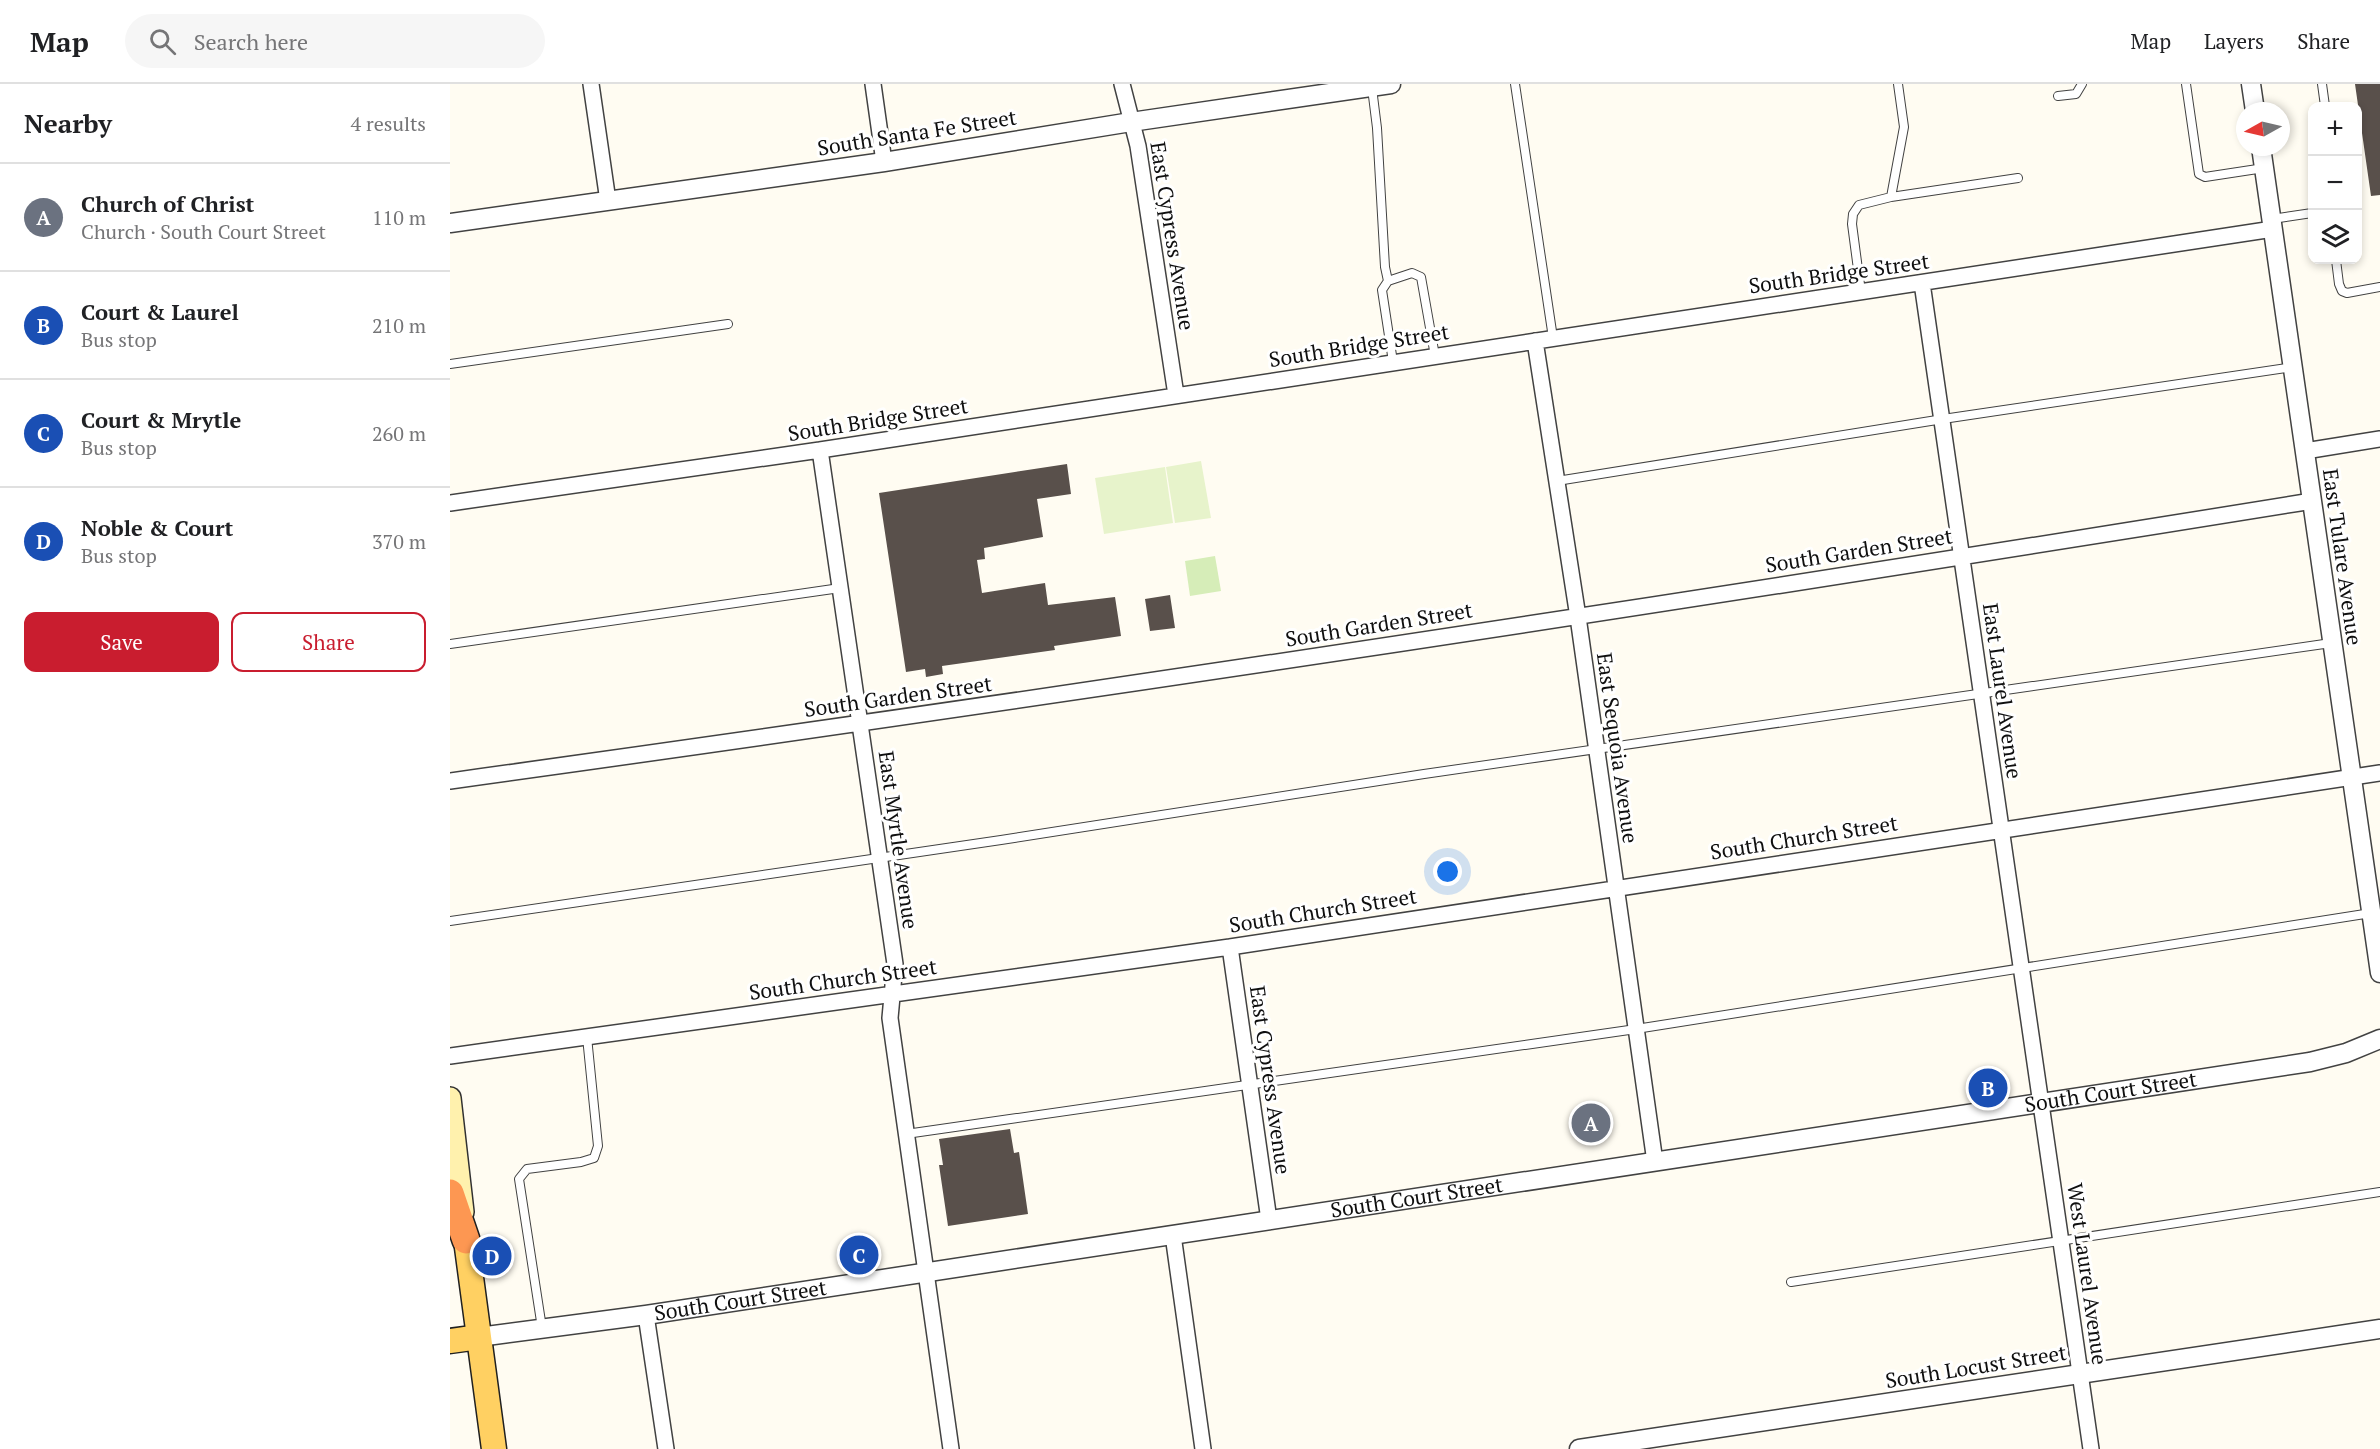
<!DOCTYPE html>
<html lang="en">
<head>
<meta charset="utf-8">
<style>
  :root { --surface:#fff; --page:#f6f6f6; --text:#202124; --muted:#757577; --line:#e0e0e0; --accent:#c91d2f }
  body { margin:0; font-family:"PT Serif",serif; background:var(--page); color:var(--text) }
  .controls { position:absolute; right:18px; top:18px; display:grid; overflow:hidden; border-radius:12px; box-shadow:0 3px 9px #0003 }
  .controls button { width:54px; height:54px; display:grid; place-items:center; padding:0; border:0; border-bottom:2px solid var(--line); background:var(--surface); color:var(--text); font:30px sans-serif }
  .compass { position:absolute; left:1786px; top:18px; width:54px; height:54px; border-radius:50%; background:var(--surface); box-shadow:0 3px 9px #0003; rotate:262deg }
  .you { position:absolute; left:998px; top:788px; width:21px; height:21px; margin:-15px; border:4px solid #fff; border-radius:50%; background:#1a73e8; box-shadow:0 0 0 9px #1a73e833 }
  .badge { display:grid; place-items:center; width:39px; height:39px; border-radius:50%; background:var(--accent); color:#fff; font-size:20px; font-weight:700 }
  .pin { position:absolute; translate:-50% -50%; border:3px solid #fff; box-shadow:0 2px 6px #0006 }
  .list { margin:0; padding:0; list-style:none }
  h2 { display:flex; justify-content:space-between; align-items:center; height:78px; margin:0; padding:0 24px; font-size:26px }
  h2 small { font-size:20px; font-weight:400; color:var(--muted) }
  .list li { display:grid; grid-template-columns:39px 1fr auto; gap:18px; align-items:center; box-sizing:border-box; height:108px; padding:0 24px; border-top:2px solid var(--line) }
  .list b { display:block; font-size:22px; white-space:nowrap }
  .list p { margin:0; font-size:20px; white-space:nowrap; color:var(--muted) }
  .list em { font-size:20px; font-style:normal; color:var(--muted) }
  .actions { display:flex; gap:12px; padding:18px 24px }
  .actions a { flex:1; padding:14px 0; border:2px solid var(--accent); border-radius:12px; text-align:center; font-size:21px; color:var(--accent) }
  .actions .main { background:var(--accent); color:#fff }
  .icon { flex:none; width:33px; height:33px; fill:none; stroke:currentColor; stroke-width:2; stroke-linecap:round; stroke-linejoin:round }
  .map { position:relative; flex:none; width:1930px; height:1365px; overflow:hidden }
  header { display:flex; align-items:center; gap:36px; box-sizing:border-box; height:84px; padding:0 30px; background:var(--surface); border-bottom:2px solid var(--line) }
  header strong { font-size:28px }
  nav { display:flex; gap:33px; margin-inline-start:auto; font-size:21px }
  .search { width:420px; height:54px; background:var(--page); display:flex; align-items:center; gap:15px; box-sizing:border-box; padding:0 21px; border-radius:33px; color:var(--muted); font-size:22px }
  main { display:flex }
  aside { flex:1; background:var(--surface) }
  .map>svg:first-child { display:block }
</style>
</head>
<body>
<header>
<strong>Map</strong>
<div class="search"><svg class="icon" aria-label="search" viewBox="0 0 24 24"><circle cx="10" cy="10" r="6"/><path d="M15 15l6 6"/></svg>Search here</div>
<nav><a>Map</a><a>Layers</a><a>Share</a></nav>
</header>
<main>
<aside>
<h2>Nearby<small>4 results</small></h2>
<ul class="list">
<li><span class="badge" style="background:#6b7280">A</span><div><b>Church of Christ</b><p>Church · South Court Street</p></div><em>110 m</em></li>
<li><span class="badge" style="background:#1a4fb4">B</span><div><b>Court &amp; Laurel</b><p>Bus stop</p></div><em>210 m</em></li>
<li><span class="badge" style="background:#1a4fb4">C</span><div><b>Court &amp; Mrytle</b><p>Bus stop</p></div><em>260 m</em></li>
<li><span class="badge" style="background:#1a4fb4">D</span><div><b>Noble &amp; Court</b><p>Bus stop</p></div><em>370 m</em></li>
</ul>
<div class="actions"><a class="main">Save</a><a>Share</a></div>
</aside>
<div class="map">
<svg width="1930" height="1365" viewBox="0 0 1930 1365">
  <rect width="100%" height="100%" fill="#fffcf2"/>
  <!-- green -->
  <path fill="#d6edb8" d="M765 472 771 507 740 512 735 477Z"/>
  <!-- pitch -->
  <path fill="#e7f3cb" d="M751 377 761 434 725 439 716 383Z
    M715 383 723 439 654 450 645 394Z"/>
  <!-- building -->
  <path fill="#59504b" d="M1905 0H1930V111L1921 112Z
    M617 380 621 410 587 415 593 453 534 464 535 475 527 476 532 509 595 499 598 521 665 513 671 552 604 562 605 566 492 582 493 590 476 593 475 585 456 588 429 409Z
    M720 511 725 544 700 547 695 515Z
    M560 1045 564 1069 569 1068 578 1130 498 1142 489 1081H493L489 1055Z"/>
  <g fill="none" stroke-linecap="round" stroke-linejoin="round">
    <defs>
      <path id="service" d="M1065 0 1103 254
        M1736 0 1749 90 1755 93 1814 84
        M1872 0 1875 22
        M922 4 927 44 935 183 938 197
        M1608 12 1626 10 1632 0
        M1441 113 1454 43 1448 0
        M1822 135 1862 129
        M1886 176 1889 200 1892 207 1897 209 1930 203
        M1411 208 1402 140 1403 130 1409 121 1441 113 1568 94
        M943 278 932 206 938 197 962 189 971 193 985 272
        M0 280 278 240
        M1107 397 1493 335 1843 283
        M0 560 390 504
        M0 837 551 756 974 690 1881 559
        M456 1050 1186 945 1921 829
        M1341 1198 1930 1108
        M92 1244 69 1095 77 1085 131 1078 144 1074 148 1062 137 953"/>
      <path id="minor" d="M141 0 158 117
        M423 0 434 78
        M672 0 688 62 726 311
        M1472 199 1641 1365
        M1085 257 1128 533 1205 1078
        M370 366 445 880 440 934 501 1365
        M1855 367 1930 355
        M0 419 370 366 1823 145
        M0 697C622 611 1242 517 1862 417
        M780 863 819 1136
        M0 972 780 863 1930 689
        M723 1151 753 1365
        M196 1231 216 1365"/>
      <g id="tertiary">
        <path d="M1801 0 1805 27"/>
        <path d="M1811 63 1930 889"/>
        <path d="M0 139 434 78 681 38 941 0"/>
        <path id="s1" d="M29 1253 196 1231 1860 978 1896 969 1930 955"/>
        <path d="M1129 1365 1930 1245"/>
      </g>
      <path id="secondary" d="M0 1014 13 1128"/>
      <path id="primary" d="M16 1156 44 1365
        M0 1257 29 1253"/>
      <path id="motorway" d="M0 1109 16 1156"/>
    </defs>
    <!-- service casing -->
    <use href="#service" stroke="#424242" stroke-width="10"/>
    <!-- minor casing -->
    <use href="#minor" stroke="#424242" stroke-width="18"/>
    <!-- tertiary casing -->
    <use href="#tertiary" stroke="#424242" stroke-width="21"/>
    <!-- secondary casing -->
    <use href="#secondary" stroke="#313131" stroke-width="24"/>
    <!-- primary casing -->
    <use href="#primary" stroke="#202020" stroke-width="27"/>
    <!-- motorway casing -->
    <use href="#motorway" stroke="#202020" stroke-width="30"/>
    <!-- service -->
    <use href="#service" stroke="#fff" stroke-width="8"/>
    <!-- minor -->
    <use href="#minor" stroke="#fff" stroke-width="15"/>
    <!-- tertiary -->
    <use href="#tertiary" stroke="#fff" stroke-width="18"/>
    <!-- secondary -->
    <use href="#secondary" stroke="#fff1ad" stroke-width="21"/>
    <!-- primary -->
    <use href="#primary" stroke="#ffd062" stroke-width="24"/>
    <!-- motorway -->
    <use href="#motorway" stroke="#fd9752" stroke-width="27"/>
  </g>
  <g text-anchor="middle" stroke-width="6" stroke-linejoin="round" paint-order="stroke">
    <!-- street labels -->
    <g font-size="21" fill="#0f0f0f" stroke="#fff">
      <text transform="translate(467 49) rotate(-9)" y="7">South Santa Fe Street</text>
      <text transform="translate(722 152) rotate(81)" y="7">East Cypress Avenue</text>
      <text transform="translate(1389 190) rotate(-8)" y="7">South Bridge Street</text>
      <text transform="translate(909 262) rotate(-9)" y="7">South Bridge Street</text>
      <text transform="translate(428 336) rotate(-9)" y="7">South Bridge Street</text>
      <text transform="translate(1409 467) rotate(-9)" y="7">South Garden Street</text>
      <text transform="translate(1892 473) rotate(82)" y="7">East Tulare Avenue</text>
      <text transform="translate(929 541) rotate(-9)" y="7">South Garden Street</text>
      <text transform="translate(1552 607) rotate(82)" y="7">East Laurel Avenue</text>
      <text transform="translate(448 613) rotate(-8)" y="7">South Garden Street</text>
      <text transform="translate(1167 664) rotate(82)" y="7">East Sequoia Avenue</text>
      <text transform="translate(1354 754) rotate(-9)" y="7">South Church Street</text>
      <text transform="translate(448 756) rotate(82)" y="7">East Myrtle Avenue</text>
      <text transform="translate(873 827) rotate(-9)" y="7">South Church Street</text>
      <text transform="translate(393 896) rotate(-8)" y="7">South Church Street</text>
      <text transform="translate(820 996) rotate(82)" y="7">East Cypress Avenue</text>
      <text dy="7" stroke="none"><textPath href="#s1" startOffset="1650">South Court Street</textPath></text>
      <text dy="7" stroke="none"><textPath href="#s1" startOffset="948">South Court Street</textPath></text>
      <text transform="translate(1637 1190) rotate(82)" y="7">West Laurel Avenue</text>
      <text dy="7" stroke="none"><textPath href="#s1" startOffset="264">South Court Street</textPath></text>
      <text transform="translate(1526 1283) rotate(-9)" y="7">South Locust Street</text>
    </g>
  </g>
</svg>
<div class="controls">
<button>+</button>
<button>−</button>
<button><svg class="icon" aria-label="layers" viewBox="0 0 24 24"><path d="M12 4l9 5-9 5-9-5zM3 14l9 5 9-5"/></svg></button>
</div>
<svg class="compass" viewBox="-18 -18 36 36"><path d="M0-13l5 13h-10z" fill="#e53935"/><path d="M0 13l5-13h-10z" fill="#757577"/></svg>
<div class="you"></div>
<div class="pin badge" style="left:1141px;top:1039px;background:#6b7280">A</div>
<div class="pin badge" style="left:1538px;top:1004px;background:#1a4fb4">B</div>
<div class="pin badge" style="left:409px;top:1171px;background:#1a4fb4">C</div>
<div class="pin badge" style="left:42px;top:1172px;background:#1a4fb4">D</div>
</div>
</main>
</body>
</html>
